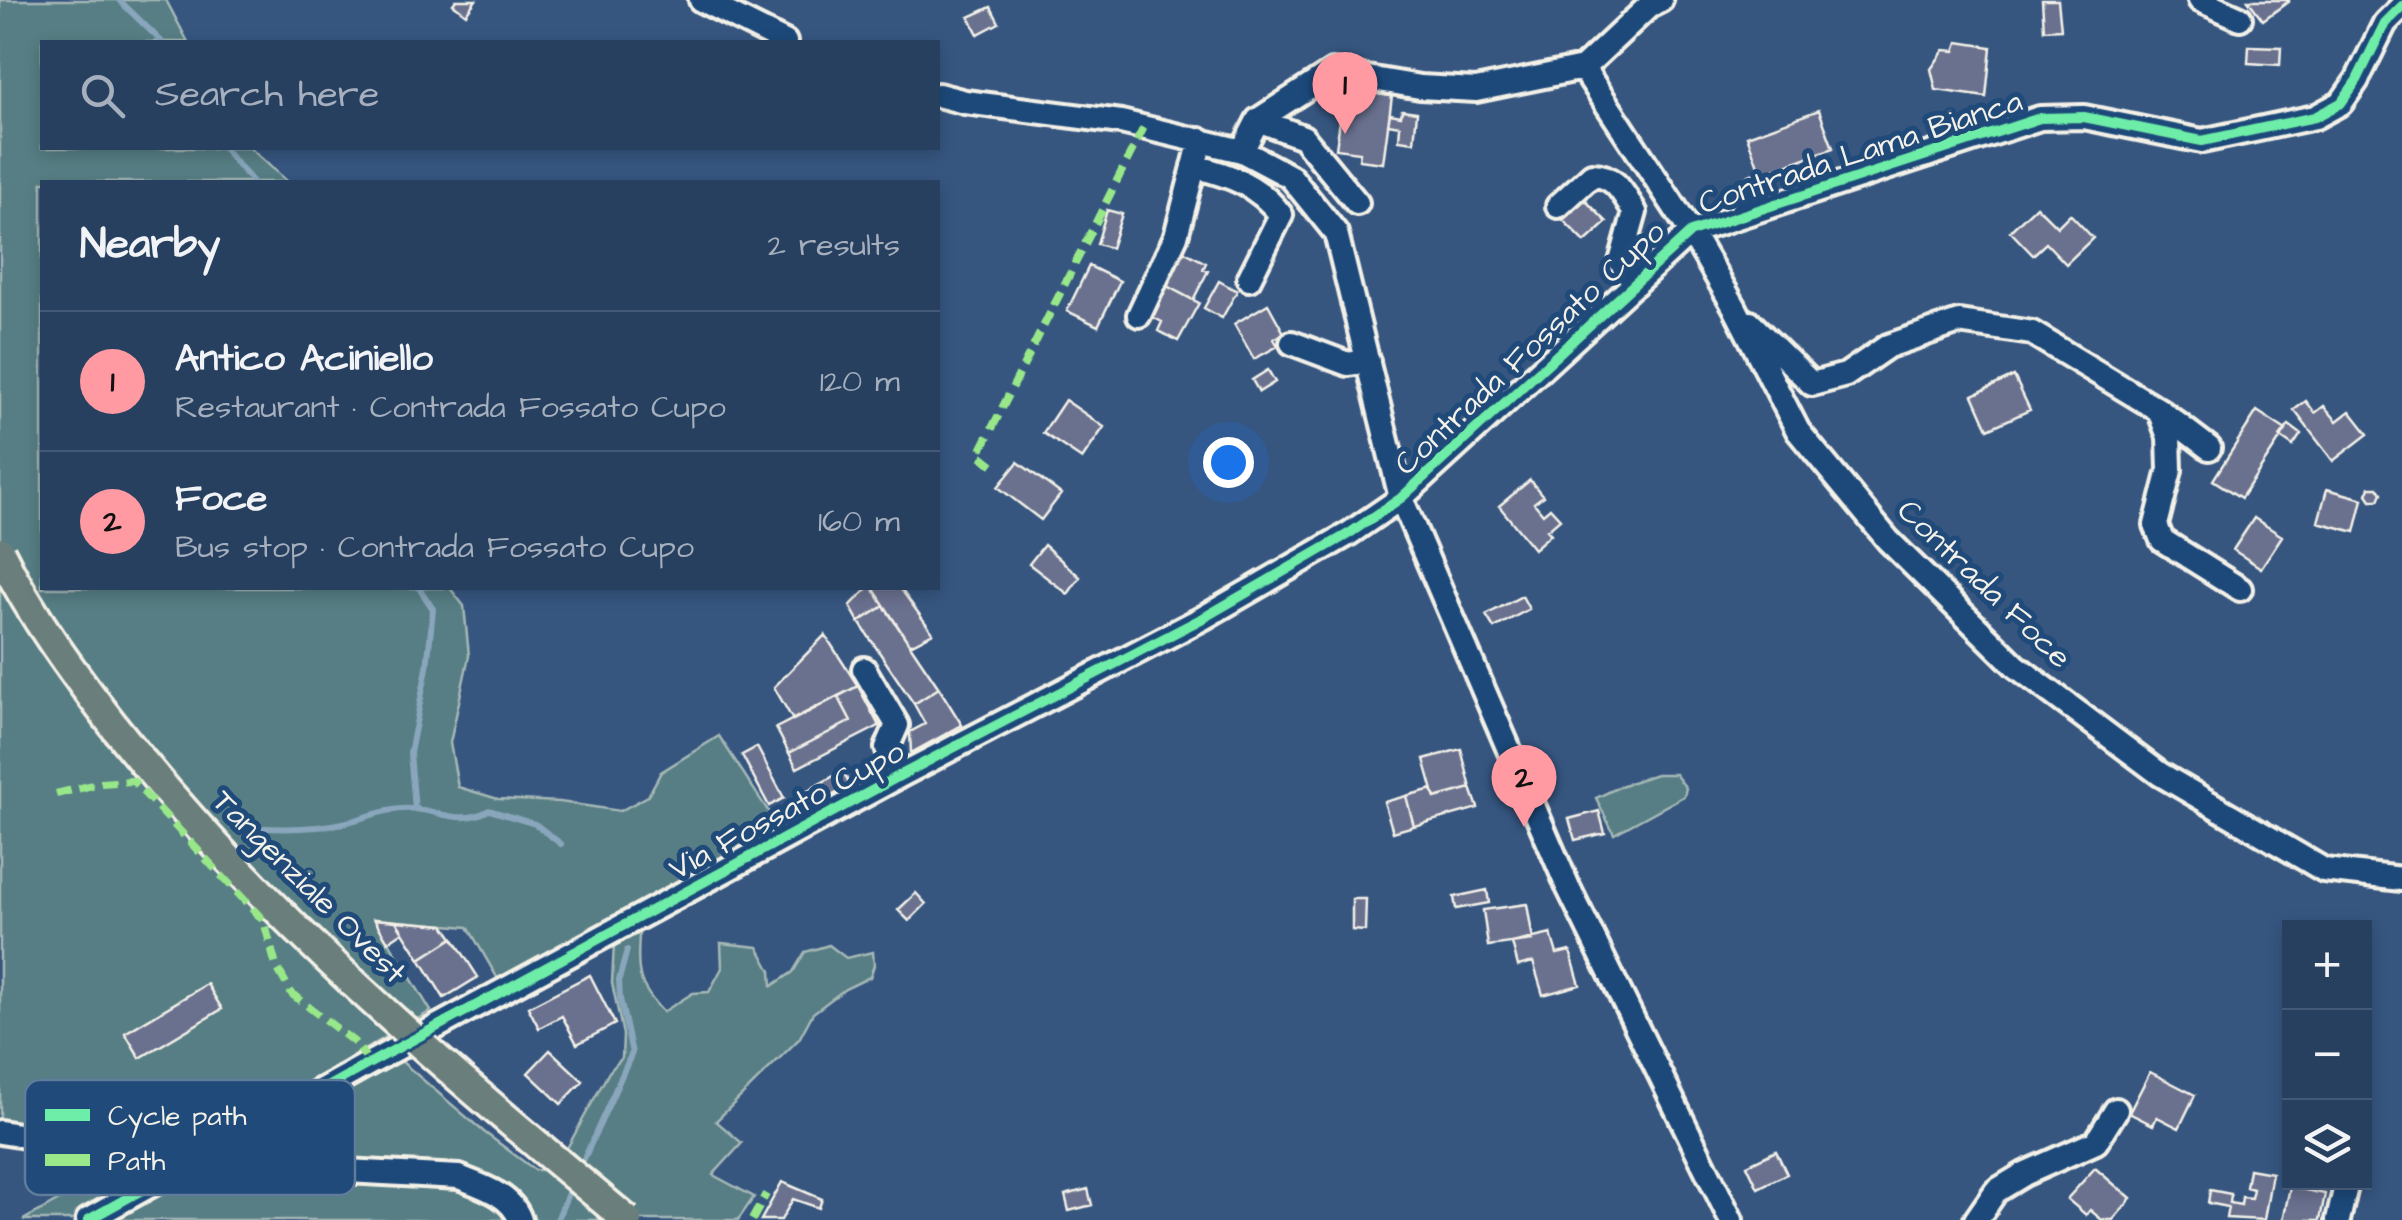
<!DOCTYPE html>
<html lang="en">
<head>
<meta charset="utf-8">
<style>
  :root { --surface:#284060; --page:#304766; --text:#f1f3f6; --muted:#a5afbd; --line:#445975; --accent:#ff9aa2 }
  body { margin:0; font-family:"Architects Daughter",sans-serif; background:var(--page); color:var(--text) }
  .controls { position:absolute; right:30px; bottom:30px; display:grid; overflow:hidden; border-radius:0px; box-shadow:0 5px 15px #0003 }
  .controls button { width:90px; height:90px; display:grid; place-items:center; padding:0; border:0; border-bottom:2px solid var(--line); background:var(--surface); color:var(--text); font:50px sans-serif }
  .you { position:absolute; left:1228px; top:462px; width:35px; height:35px; margin:-25px; border:8px solid #fff; border-radius:50%; background:#1a73e8; box-shadow:0 0 0 15px #1a73e833 }
  .badge { display:grid; place-items:center; width:65px; height:65px; border-radius:50%; background:var(--accent); color:#111; font-size:32px; font-weight:700 }
  .pin { position:absolute; translate:-50% -82px; filter:drop-shadow(0 2px 5px #0008) }
  .pin::after { content:''; position:absolute; top:52px; width:35px; height:30px; background:inherit; clip-path:polygon(0 0,100% 0,50% 100%) }
  .list { margin:0; padding:0; list-style:none }
  h2 { display:flex; justify-content:space-between; align-items:center; height:130px; margin:0; padding:0 40px; font-size:42px }
  h2 small { font-size:32px; font-weight:400; color:var(--muted) }
  .list li { display:grid; grid-template-columns:65px 1fr auto; gap:30px; align-items:center; box-sizing:border-box; height:140px; padding:0 40px; border-top:2px solid var(--line) }
  .list b { display:block; font-size:38px; white-space:nowrap }
  .list p { margin:0; font-size:32px; white-space:nowrap; color:var(--muted) }
  .list em { font-size:32px; font-style:normal; color:var(--muted) }
  .icon { flex:none; width:55px; height:55px; fill:none; stroke:currentColor; stroke-width:2; stroke-linecap:round; stroke-linejoin:round }
  .map { position:relative; flex:none; width:2402px; height:1220px; overflow:hidden }
  .search { position:absolute; background:var(--surface); box-shadow:0 5px 15px #0003; left:40px; top:40px; width:900px; height:110px; display:flex; align-items:center; gap:25px; box-sizing:border-box; padding:0 35px; border-radius:0px; color:var(--muted); font-size:38px }
  .panel { position:absolute; background:var(--surface); box-shadow:0 5px 15px #0003; left:40px; top:180px; width:900px; height:410px; border-radius:0px }
  .map>svg:first-child { display:block }
</style>
</head>
<body>
<div class="map">
<svg width="2402" height="1220" viewBox="0 0 2402 1220">
  <rect width="100%" height="100%" fill="#365680"/>
  <filter id="ink" filterUnits="userSpaceOnUse"><feTurbulence type="fractalNoise" baseFrequency=".01" numOctaves="2"/><feDisplacementMap in="SourceGraphic" scale="20" xChannelSelector="R" yChannelSelector="G"/><feConvolveMatrix kernelMatrix="1 2 1 2 8 2 1 2 1" color-interpolation-filters="sRGB"/></filter>
  <g filter="url(#ink)">
    <!-- green -->
    <path fill="#577e84" stroke="#a6b8b6" stroke-width="2.5" d="M0 0H166L188 42H42V148H250L288 182H42V588H450L464 606 469 656 450 743 458 787 498 799 560 802 620 811 648 796 661 772 719 736 778 826 722 862 498 979 468 927 375 919 431 1011 195 1147 0 1119Z
      M1656 774H1675L1686 788 1684 796 1614 834 1596 798 1623 785Z
      M629 931 639 935C637 973 637 984 663 1012L693 993 709 992 722 968 721 943 758 947 771 971 772 986 793 972 805 952 829 945 846 958 873 952 874 965 870 977 845 989 813 1013 799 1039 716 1121 742 1143 713 1175 754 1197 738 1220H111L401 1061 484 1132 535 1170H555L609 1072 622 1058 623 1035 612 983 614 944Z
      M101 1177 142 1181 72 1220H23Z"/>
    <g fill="none" stroke-linecap="round" stroke-linejoin="round">
      <!-- stream -->
      <path stroke="#89a6bc" stroke-width="6" d="M119 0 162 42
        M223 148 253 182
        M415 809 410 753 427 668 433 609 419 588
        M264 828C291 829 317 829 343 823 367 818 388 807 413 809 441 811 461 826 489 810L535 824 561 844
        M579 1170 632 1053 620 999 619 980 627 950
        M557 1220 571 1186"/>
    </g>
    <!-- building -->
    <path fill="#6a718f" stroke="#f4f1e8" stroke-width="2.5" d="M456 0H476L466 14 453 4Z
      M2042 0H2058L2061 29 2044 30Z
      M2248 0H2289V1L2263 20Z
      M991 7 999 23 978 34 969 17Z
      M1958 42 1991 47 1986 97 1936 90 1931 69 1944 50 1955 51Z
      M2249 46 2281 47 2280 65 2248 63Z
      M1344 90 1392 96 1383 163 1359 160 1360 152 1336 149Z
      M1402 110 1417 112 1414 142 1399 140 1400 126 1388 124 1390 114 1401 116Z
      M1819 110 1833 148 1761 174 1747 136Z
      M1584 199 1607 222 1585 242 1563 220Z
      M2036 206 2057 227 2070 214 2093 238 2066 264 2046 243 2033 255 2010 231Z
      M1107 210 1122 214 1111 248 1097 244Z
      M1183 251 1206 263 1203 269 1208 271 1193 300 1165 285Z
      M1089 266 1120 281 1098 326 1067 311Z
      M1219 281 1237 291 1222 318 1204 308Z
      M1165 285 1199 303 1178 341 1158 331 1162 322 1149 315Z
      M1268 304 1284 333 1274 339 1278 346 1254 359 1234 324Z
      M1268 370 1275 382 1259 392 1252 380Z
      M2014 376 2030 410 1988 429 1973 395Z
      M1065 400 1104 427 1082 459 1043 433Z
      M2306 401 2315 413 2324 406 2337 421 2350 411 2368 434 2333 461 2294 410Z
      M2257 411 2286 430 2241 498 2213 480Z
      M2289 425 2301 434 2293 446 2280 437Z
      M1018 462 1061 494 1041 520 998 487Z
      M1530 480 1543 496 1534 503 1543 514 1550 508 1560 519 1547 530 1551 534 1534 549 1499 506Z
      M2370 487H2378L2382 493 2379 500H2371L2367 494Z
      M2327 489 2363 499 2355 532 2318 522Z
      M2254 518 2282 536 2261 568 2233 550Z
      M1044 545 1080 577 1068 594 1029 564Z
      M868 588H873L884 606 859 622 850 606Z
      M873 588H900L933 633 910 645Z
      M1522 596 1529 609 1494 628 1486 615Z
      M884 606 939 688 914 704 859 622Z
      M825 635 858 686 793 720 774 687Z
      M858 686 879 726 797 768 789 753 851 721 838 696Z
      M939 688 962 725 911 753 910 732 925 724 914 704Z
      M838 696 851 721 789 753 776 728Z
      M757 747 784 798 769 806 742 755Z
      M1461 749 1471 788 1435 798 1424 759Z
      M843 771 850 786 806 809 799 795Z
      M1471 788 1478 808 1414 826 1406 796 1432 789 1435 798Z
      M1406 796 1414 826 1393 832 1384 802Z
      M1599 811 1605 833 1575 840 1569 819Z
      M1487 890 1489 903 1456 909 1454 897Z
      M916 893 926 904 909 921 898 910Z
      M1352 899H1366L1365 931 1352 930Z
      M1527 904 1533 940 1488 946 1483 910Z
      M374 919 396 921 403 932 388 942Z
      M396 921 444 925 453 938 420 959Z
      M1551 934 1557 954 1570 951 1580 985 1543 995 1533 962 1518 966 1512 943Z
      M453 938 478 977 444 998 420 959Z
      M590 975 615 1024 577 1044 562 1016 539 1028 528 1007Z
      M207 984 222 1009 140 1058 125 1033Z
      M550 1050 583 1081 561 1104 528 1073Z
      M2150 1072 2195 1095 2179 1128 2157 1117 2153 1125 2129 1113Z
      M1776 1151 1787 1174 1758 1188 1747 1165Z
      M2095 1168 2131 1199 2113 1220H2102L2090 1210 2086 1215 2067 1199Z
      M2249 1169 2272 1173 2264 1220 2226 1218 2228 1207 2208 1203 2210 1190 2231 1194 2230 1203 2241 1205 2242 1197 2251 1198 2253 1189 2246 1187Z
      M782 1182 822 1199 819 1208 793 1199 781 1220H761Z
      M2290 1187 2325 1194 2320 1220H2283Z
      M1088 1189 1092 1205 1069 1211 1065 1195Z"/>
    <g fill="none" stroke-linecap="round" stroke-linejoin="round">
      <defs>
        <path id="minor" d="M701 0 785 42
          M2200 0 2240 18
          M1583 68 1691 232 1734 306 1798 431 1888 540 2016 666 2160 774 2324 870 2402 879
          M938 95 965 102 1121 122 1242 151 1291 177 1336 233 1401 498 1568 887 1731 1220
          M1258 120 1303 137 1357 203
          M1242 151 1258 120 1332 72 1420 87 1476 90 1583 68 1649 6 1661 0
          M1194 166C1229 175 1259 185 1281 215L1249 279
          M1558 206 1592 175C1616 175 1623 194 1635 212L1621 262 1635 284
          M1739 216 1756 187
          M1139 315 1176 236 1201 140
          M1750 323 1812 384 1846 375 1888 346 1959 322 2032 333 2159 410 2209 448
          M1292 343 1348 364 1368 361
          M2159 410 2169 437 2170 470 2156 525 2162 540 2240 589
          M864 669 897 725 887 748 901 775
          M0 1132 194 1163 459 1177C482 1186 512 1195 520 1220
          M88 1220 370 1063 901 775 1203 618 1350 533 1401 498 1691 232 2040 118 2084 117 2202 141 2315 117 2341 103 2357 80 2385 23 2402 6
          M1976 1220 1996 1191 2024 1174 2096 1142 2116 1110
          M2338 1220 2347 1182"/>
      </defs>
      <!-- minor casing -->
      <use href="#minor" stroke="#f4f1e8" stroke-width="30"/>
      <!-- minor -->
      <use href="#minor" stroke="#1f4a7a" stroke-width="22"/>
      <defs>
        <path id="major-bridge" d="M0 552C31 616 74 674 117 730 263 916 446 1069 627 1220"/>
      </defs>
      <!-- major-bridge casing -->
      <use href="#major-bridge" stroke="#f4f1e8" stroke-width="35" stroke-linecap="butt"/>
      <!-- major-bridge -->
      <use href="#major-bridge" stroke="#6b7f7c" stroke-width="28"/>
      <!-- quiet -->
      <path stroke="#98e88a" stroke-width="8" stroke-dasharray="15 8" stroke-linecap="butt" d="M993 465 979 454 1144 127
        M56 794 101 783 133 781 264 921 276 966 292 994 354 1042 370 1063
        M752 1220 766 1194"/>
      <defs>
        <path id="cycleway" d="M88 1220 370 1063 901 775 1203 618 1350 533 1401 498 1691 232 2040 118 2084 117 2202 141 2315 117 2341 103 2357 80 2385 23 2402 6"/>
      </defs>
      <!-- cycleway casing -->
      <use href="#cycleway" stroke="#1f4a7a" stroke-width="16"/>
      <!-- cycleway -->
      <use href="#cycleway" stroke="#6deda7" stroke-width="10"/>
    </g>
  </g>
  <g text-anchor="middle" stroke-width="10" stroke-linejoin="round" paint-order="stroke">
    <!-- street labels -->
    <g font-size="32" fill="#f4f1e8" stroke="#1f4a7a">
      <text transform="translate(1860 151) rotate(-18)" y="11">Contrada Lama Bianca</text>
      <text transform="translate(1529 347) rotate(-43)" y="11">Contrada Fossato Cupo</text>
      <text transform="translate(1985 583) rotate(44)" y="11">Contrada Foce</text>
      <text transform="translate(786 809) rotate(-28)" y="11">Via Fossato Cupo</text>
      <text transform="translate(310 886) rotate(45)" y="11">Tangenziale Ovest</text>
    </g>
  </g>
  <!-- legend -->
  <rect x="25" y="1080" width="330" height="115" rx="15" fill="#1f4a7a" stroke="#5f7c9b" stroke-width="2.5"/>
  <rect x="45" y="1109" width="45" height="12" fill="#6deda7"/>
  <rect x="45" y="1154" width="45" height="12" fill="#98e88a"/>
  <g font-size="28" fill="#f4f1e8">
    <text x="108" y="1125">Cycle path</text>
    <text x="108" y="1170">Path</text>
  </g>
</svg>
<div class="controls">
<button>+</button>
<button>−</button>
<button><svg class="icon" aria-label="layers" viewBox="0 0 24 24"><path d="M12 4l9 5-9 5-9-5zM3 14l9 5 9-5"/></svg></button>
</div>
<div class="you"></div>
<div class="pin badge" style="left:1345px;top:134px">1</div>
<div class="pin badge" style="left:1524px;top:827px">2</div>
<div class="search"><svg class="icon" aria-label="search" viewBox="0 0 24 24"><circle cx="10" cy="10" r="6"/><path d="M15 15l6 6"/></svg>Search here</div>
<section class="panel">
<h2>Nearby<small>2 results</small></h2>
<ul class="list">
<li><span class="badge">1</span><div><b>Antico Aciniello</b><p>Restaurant · Contrada Fossato Cupo</p></div><em>120 m</em></li>
<li><span class="badge">2</span><div><b>Foce</b><p>Bus stop · Contrada Fossato Cupo</p></div><em>160 m</em></li>
</ul>
</section>
</div>
</body>
</html>
